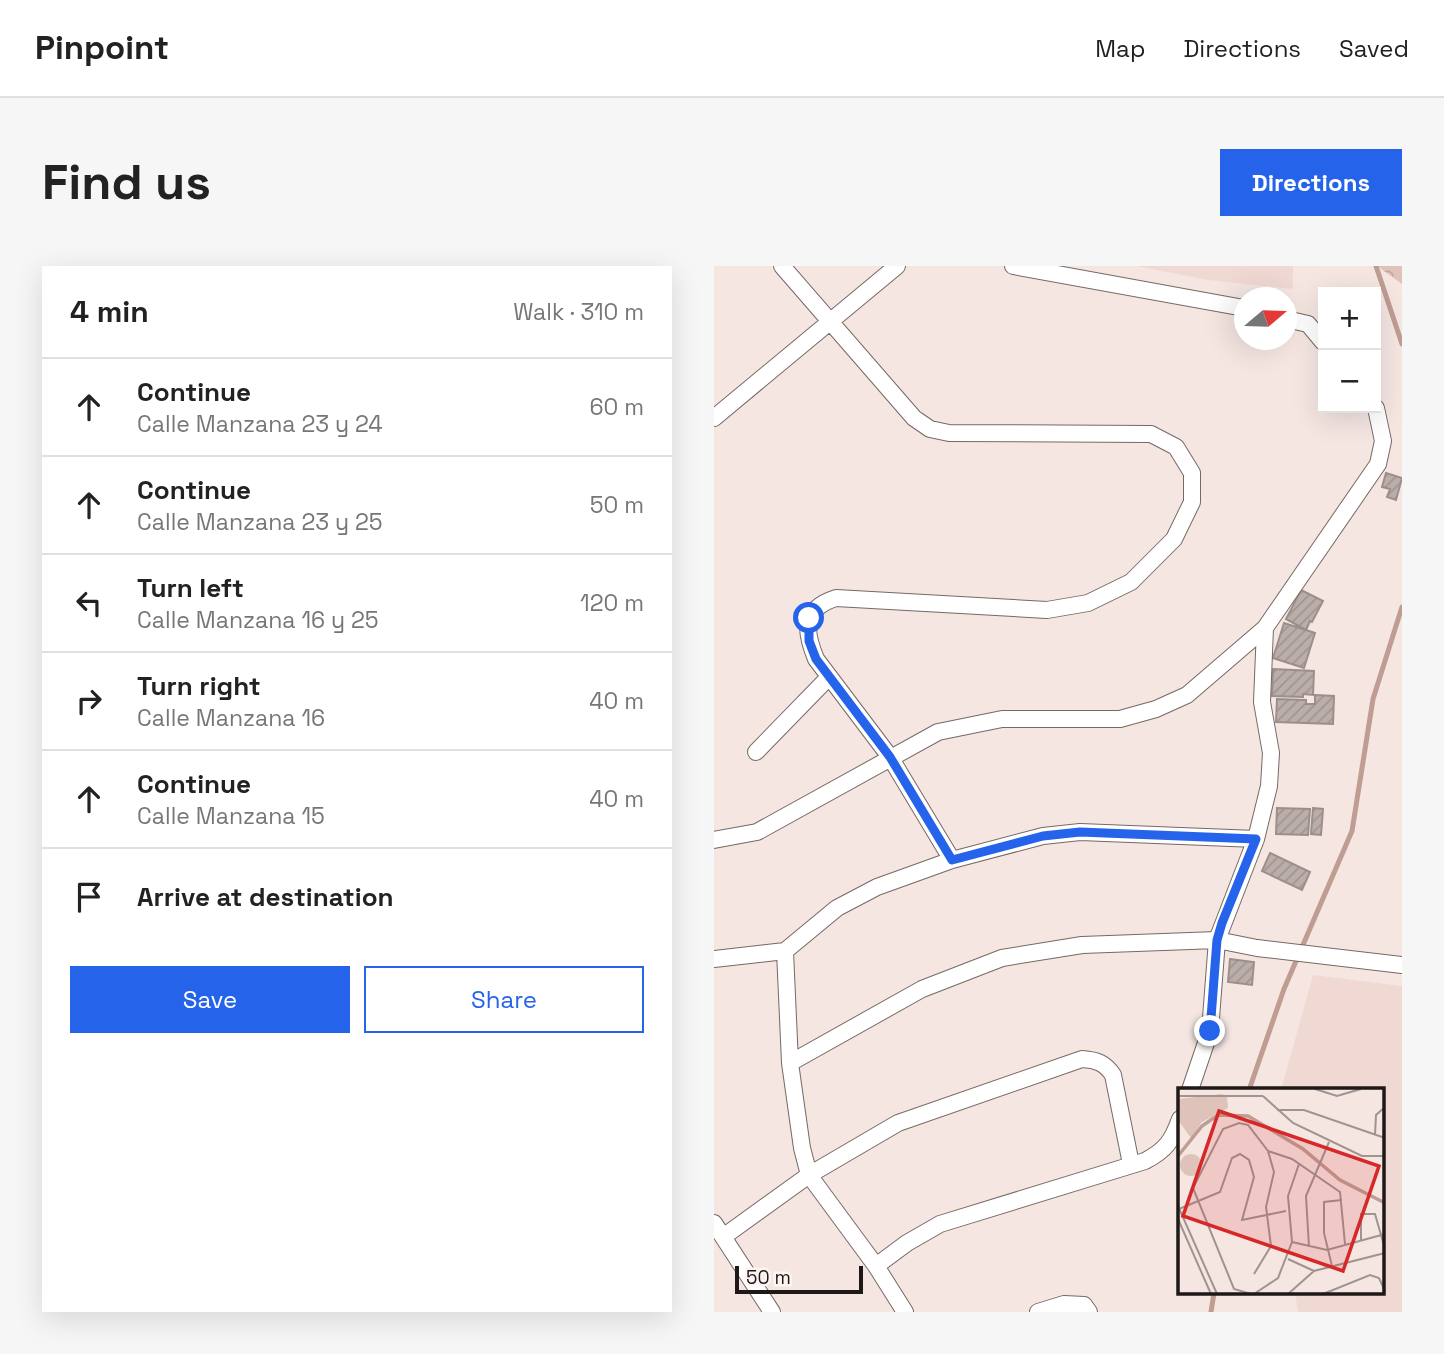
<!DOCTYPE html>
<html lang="en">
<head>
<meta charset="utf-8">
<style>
  :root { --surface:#fff; --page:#f6f6f6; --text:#222; --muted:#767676; --line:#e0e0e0; --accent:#2563eb }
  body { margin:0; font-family:"Space Grotesk",sans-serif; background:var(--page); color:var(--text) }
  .controls { position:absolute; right:21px; top:21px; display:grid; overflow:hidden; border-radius:0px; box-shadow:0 7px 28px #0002 }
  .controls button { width:63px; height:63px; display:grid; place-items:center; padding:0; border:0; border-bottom:2px solid var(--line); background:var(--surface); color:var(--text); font:35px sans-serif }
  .compass { position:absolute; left:520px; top:21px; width:63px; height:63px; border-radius:50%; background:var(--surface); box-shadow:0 7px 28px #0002; rotate:71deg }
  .scale { position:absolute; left:21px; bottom:18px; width:128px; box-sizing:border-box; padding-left:7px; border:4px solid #1e1917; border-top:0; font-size:19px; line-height:24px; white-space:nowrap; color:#1e1917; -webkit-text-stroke:5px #fef5f3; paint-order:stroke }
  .stop { position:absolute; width:21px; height:21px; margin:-16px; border:5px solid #2563eb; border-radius:50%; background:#fff }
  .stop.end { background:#2563eb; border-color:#fff; box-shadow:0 2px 7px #0008 }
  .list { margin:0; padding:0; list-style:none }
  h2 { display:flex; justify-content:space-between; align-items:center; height:91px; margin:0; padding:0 28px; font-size:30px }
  h2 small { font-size:23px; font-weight:400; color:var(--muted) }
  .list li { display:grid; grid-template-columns:46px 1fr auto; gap:21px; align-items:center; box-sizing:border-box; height:98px; padding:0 28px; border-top:2px solid var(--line) }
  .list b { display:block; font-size:26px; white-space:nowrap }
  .list p { margin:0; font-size:23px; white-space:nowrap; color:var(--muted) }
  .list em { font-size:23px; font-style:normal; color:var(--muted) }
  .actions { display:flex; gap:14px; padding:21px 28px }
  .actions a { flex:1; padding:16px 0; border:2px solid var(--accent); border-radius:0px; text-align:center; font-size:24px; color:var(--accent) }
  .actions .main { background:var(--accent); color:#fff }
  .icon { flex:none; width:38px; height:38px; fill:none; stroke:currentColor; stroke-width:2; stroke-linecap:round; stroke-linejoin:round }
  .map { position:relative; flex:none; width:688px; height:1046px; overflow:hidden; border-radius:0px }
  header { display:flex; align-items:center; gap:42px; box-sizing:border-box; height:98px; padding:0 35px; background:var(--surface); border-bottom:2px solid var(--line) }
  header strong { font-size:33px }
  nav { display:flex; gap:38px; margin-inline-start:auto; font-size:24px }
  .intro { display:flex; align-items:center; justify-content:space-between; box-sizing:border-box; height:168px; padding:0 42px }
  h1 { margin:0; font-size:49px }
  .button { padding:18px 32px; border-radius:0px; background:var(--accent); color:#fff; font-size:24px; font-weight:700 }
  main { display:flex; gap:42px; padding:0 42px }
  aside { flex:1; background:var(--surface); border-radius:0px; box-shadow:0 7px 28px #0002 }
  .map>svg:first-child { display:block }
</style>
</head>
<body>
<header>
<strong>Pinpoint</strong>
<nav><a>Map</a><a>Directions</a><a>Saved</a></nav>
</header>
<div class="intro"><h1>Find us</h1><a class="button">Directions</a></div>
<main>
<aside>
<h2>4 min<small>Walk · 310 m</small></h2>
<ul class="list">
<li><svg class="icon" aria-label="ahead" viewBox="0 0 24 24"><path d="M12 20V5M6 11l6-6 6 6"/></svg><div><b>Continue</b><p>Calle Manzana 23 y 24</p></div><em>60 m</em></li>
<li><svg class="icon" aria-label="ahead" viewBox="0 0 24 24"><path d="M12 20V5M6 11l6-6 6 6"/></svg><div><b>Continue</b><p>Calle Manzana 23 y 25</p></div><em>50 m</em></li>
<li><svg class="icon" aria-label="left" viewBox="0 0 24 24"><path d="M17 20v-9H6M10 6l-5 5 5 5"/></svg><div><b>Turn left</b><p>Calle Manzana 16 y 25</p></div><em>120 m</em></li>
<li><svg class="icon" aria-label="right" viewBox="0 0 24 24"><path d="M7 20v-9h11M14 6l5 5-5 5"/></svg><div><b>Turn right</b><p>Calle Manzana 16</p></div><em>40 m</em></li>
<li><svg class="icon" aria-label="ahead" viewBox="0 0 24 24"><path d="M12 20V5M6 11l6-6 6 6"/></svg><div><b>Continue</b><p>Calle Manzana 15</p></div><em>40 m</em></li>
<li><svg class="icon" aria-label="arrive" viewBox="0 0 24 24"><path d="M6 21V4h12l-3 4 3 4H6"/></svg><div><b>Arrive at destination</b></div></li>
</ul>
<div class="actions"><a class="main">Save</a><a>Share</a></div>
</aside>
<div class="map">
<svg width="688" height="1046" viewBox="0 0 688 1046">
  <defs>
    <pattern id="forest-crowns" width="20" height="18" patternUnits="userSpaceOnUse" patternTransform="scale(1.75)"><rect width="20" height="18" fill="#dfc3ba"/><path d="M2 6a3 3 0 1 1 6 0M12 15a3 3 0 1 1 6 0" fill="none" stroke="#bfa79f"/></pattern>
    <pattern id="building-hatch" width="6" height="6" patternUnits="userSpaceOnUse" patternTransform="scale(1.75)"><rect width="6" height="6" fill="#bbaeaa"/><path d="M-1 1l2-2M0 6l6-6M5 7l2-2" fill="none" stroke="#a09592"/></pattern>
  </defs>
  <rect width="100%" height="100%" fill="#f5e6e2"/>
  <!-- built -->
  <path fill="#f0d9d3" d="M423 0H579V23L494 14Z
    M599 709 688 720V1046H584L581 1027H669V824H567Z"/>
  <!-- forest -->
  <path fill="url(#forest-crowns)" d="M663 0H688V18Z"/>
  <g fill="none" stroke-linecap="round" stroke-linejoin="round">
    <!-- stream -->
    <path stroke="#bf9d93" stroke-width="5" d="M662 0 688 78
      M535 824 570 723 638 565 659 433 688 341
      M497 1046 500 1027"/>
  </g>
  <!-- building -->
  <path fill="url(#building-hatch)" stroke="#9c8f8b" stroke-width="2" d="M672 207 688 212 682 234 673 231 676 223 668 221Z
    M587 324 609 335 598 356 596 355 592 364 572 353Z
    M570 357 601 367 590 402 559 392Z
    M559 403 600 405 599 429 589 428V431L558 430Z
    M601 429 620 430 619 458 562 456 563 433 592 434V438H601Z
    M563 542 596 543 594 569 562 568Z
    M599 542 609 543 607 569 597 568Z
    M556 587 596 606 588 624 548 605Z
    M516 693 540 696 538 719 514 716Z"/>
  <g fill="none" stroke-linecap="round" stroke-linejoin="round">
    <defs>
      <path id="street" d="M68 0 200 152 216 163 235 167 437 168 462 181 478 207V236L460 273 417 316 374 337 333 344 122 332C88 343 90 364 102 393L176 491 238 594
        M299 0 530 42
        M572 53 594 58 609 76
        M0 152 183 0
        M42 486 115 411
        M0 574 43 566 224 466 288 453H406L442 443 473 429 551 362 664 198 669 175 662 142
        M71 685 123 642 163 621 238 594 329 570 366 566 542 573
        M71 685 76 797 88 882 95 909 162 1000 191 1046
        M0 693 71 685
        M76 797 208 723 288 692 368 679 503 674 543 682 688 699
        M476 824 496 765 503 674 542 573 555 520 557 487 548 436 551 362
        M0 957 58 1046
        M9 971 95 909 184 857 368 793C383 794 391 797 399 809L417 898
        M162 1000 193 977 226 958 431 895C452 884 458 875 466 853
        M324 1046 350 1038 370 1039 375 1046"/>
    </defs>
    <!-- street casing -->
    <use href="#street" stroke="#756965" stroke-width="18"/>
    <!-- street -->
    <use href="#street" stroke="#fff" stroke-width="16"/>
  </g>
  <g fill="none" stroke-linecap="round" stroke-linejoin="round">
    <!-- route -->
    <path stroke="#2563eb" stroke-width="9" d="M95 352V375L102 393 176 491 238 594 329 570 366 566 542 573 508 657 503 674 496 765"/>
  </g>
  <!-- overview -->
  <g transform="translate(464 822)">
    <rect width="206" height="206" fill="#f5e6e2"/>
    <path d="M2 77a11 11 0 1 1 22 0a11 11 0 1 1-22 0Z" fill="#dfc3ba"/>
    <path d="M44 6 49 8 50 20 24 34 13 50 0 32V11Z" fill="#dfc3ba"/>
    <path fill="none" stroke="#bf9d93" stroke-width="3.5" d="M0 68 24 38 40 27 70 28 125 61 162 92 207 115"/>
    <path fill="none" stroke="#9f9491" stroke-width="2" d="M137 1 159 8 183 1M0 8H85M85 8 115 35 184 68H207M99 22H126L207 50M197 47 198 27 207 19M90 63 114 71 162 104 167 156M0 118 39 206M1 121 42 104 54 70 62 66 71 72 76 89 64 132 108 123M0 131 33 206M183 152V126H197L207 161M114 154 149 162 207 146M114 154 110 108 121 76M131 159 128 108 151 54M110 171 136 183M154 178 146 145V114L164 112M73 206 56 201 15 100 45 41 61 35 70 37 90 63 96 84 88 119 93 158 76 186M76 206 100 190 114 154M110 206 136 183 207 165M145 206 192 187 201 190 207 203"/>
    <path fill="#d62828" fill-opacity="0.15" stroke="#d62828" stroke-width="3.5" d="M41 23 201 78 165 183 5 128Z"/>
    <rect width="206" height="206" fill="none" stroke="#1e1917" stroke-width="3.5"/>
  </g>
</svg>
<div class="controls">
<button>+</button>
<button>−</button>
</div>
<svg class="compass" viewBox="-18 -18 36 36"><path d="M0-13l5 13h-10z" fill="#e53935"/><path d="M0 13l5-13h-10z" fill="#767676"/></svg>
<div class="scale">50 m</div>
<div class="stop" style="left:95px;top:352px"></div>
<div class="stop end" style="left:496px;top:765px"></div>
</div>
</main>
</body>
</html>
